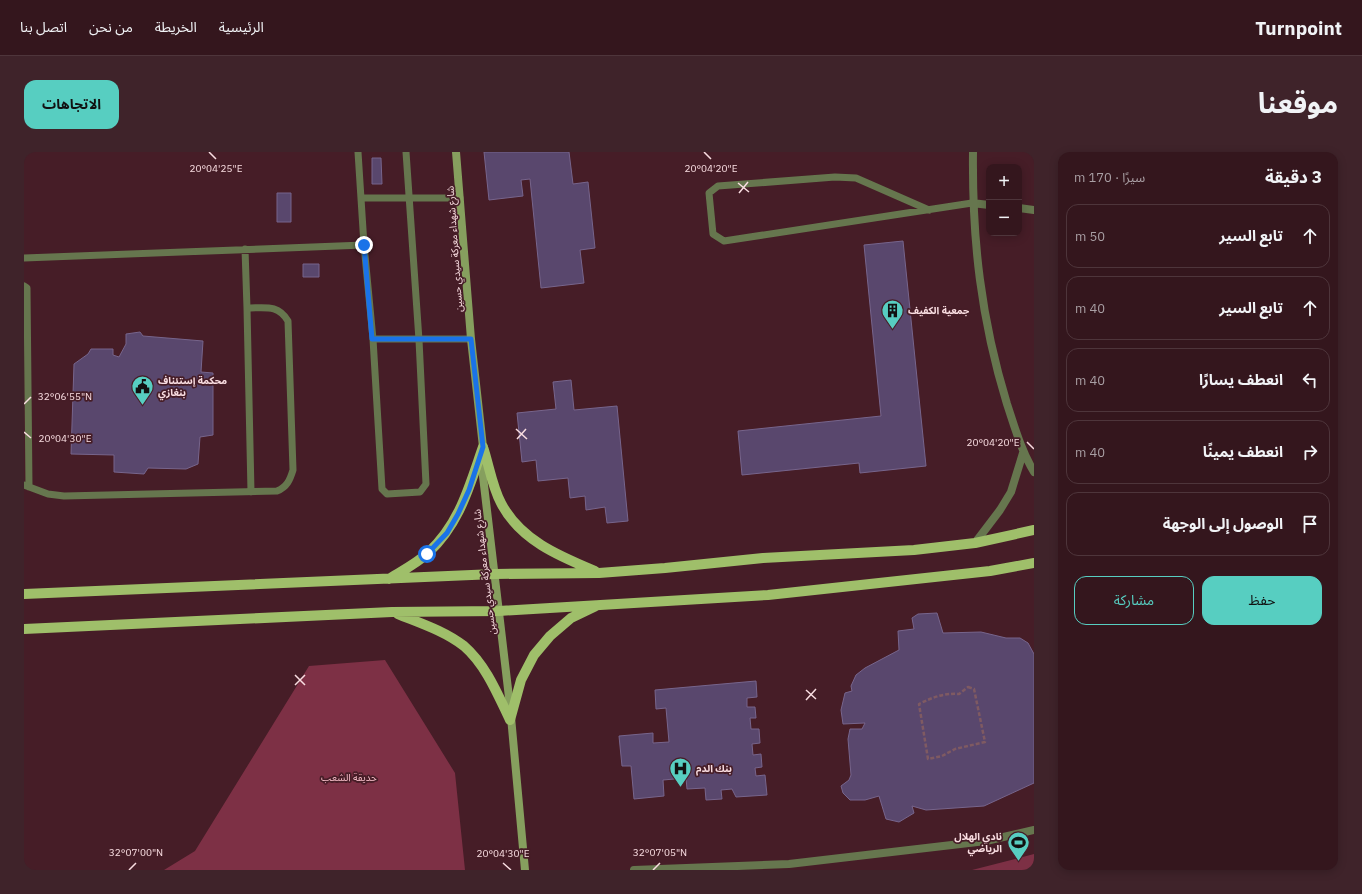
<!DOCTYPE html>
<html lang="ar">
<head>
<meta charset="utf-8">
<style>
  :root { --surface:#34161d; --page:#3f232a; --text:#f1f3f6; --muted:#a99fa4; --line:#4e353b; --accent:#57cec1 }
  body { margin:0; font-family:"IBM Plex Sans","Noto Sans Arabic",sans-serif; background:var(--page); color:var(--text); direction:rtl }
  .controls { position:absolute; right:12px; top:12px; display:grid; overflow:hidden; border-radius:8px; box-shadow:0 2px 10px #0003 }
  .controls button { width:36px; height:36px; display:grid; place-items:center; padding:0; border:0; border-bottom:1px solid var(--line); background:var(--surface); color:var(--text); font:20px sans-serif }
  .stop { position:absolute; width:12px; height:12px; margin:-9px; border:3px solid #1a73e8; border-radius:50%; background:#fff }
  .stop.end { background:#1a73e8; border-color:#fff; box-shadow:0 1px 4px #0008 }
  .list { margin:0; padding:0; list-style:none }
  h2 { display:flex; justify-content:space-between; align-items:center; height:52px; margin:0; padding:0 16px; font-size:17px }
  h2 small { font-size:13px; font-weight:400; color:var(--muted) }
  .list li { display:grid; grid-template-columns:26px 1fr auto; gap:12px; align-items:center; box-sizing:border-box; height:64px; margin:0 8px 8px; padding:0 8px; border:1px solid var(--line); border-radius:12px }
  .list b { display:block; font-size:15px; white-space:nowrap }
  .list em { font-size:13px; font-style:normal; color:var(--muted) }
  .actions { display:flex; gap:8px; padding:12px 16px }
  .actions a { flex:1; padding:9px 0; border:1px solid var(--accent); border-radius:12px; text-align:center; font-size:14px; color:var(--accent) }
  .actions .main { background:var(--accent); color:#111 }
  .icon { flex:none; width:22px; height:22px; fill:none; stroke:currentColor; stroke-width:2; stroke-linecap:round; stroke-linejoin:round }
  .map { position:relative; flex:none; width:1010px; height:718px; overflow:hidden; direction:ltr; border-radius:12px }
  header { display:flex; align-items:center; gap:24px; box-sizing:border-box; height:56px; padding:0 20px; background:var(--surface); border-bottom:1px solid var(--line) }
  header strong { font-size:19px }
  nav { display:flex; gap:22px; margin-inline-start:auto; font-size:14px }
  .intro { display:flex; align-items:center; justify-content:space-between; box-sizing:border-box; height:96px; padding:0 24px }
  h1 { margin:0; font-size:28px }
  .button { padding:10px 18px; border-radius:12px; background:var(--accent); color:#111; font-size:14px; font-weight:700 }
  main { display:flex; gap:24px; padding:0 24px }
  aside { flex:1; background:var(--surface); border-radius:12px; box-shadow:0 2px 10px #0003 }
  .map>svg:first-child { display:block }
</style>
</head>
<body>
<header>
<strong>Turnpoint</strong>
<nav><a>الرئيسية</a><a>الخريطة</a><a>من نحن</a><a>اتصل بنا</a></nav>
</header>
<div class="intro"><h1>موقعنا</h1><a class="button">الاتجاهات</a></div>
<main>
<aside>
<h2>3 دقيقة<small>سيرًا · 170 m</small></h2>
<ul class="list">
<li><svg class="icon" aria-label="ahead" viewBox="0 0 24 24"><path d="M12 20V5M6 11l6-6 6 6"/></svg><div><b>تابع السير</b></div><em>50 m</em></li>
<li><svg class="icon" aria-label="ahead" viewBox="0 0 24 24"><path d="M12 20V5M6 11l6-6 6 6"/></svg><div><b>تابع السير</b></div><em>40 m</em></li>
<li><svg class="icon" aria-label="left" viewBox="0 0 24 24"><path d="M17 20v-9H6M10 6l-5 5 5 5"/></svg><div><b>انعطف يسارًا</b></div><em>40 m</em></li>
<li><svg class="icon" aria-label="right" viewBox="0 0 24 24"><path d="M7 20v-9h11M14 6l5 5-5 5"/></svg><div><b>انعطف يمينًا</b></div><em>40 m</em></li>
<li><svg class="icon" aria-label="arrive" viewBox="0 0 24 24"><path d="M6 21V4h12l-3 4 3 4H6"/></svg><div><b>الوصول إلى الوجهة</b></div></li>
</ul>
<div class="actions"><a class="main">حفظ</a><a>مشاركة</a></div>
</aside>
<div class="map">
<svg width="1010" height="718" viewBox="0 0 1010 718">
  <rect width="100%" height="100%" fill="#461d27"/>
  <!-- green -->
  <path fill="#7d3045" d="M361 508 431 621 441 718H140L171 699 285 514Z
    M1010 702V718H948Z"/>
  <!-- building -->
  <path fill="#59476d" stroke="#77658c" d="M460 0H545L549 32 564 30 571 96 556 98 560 131 517 136 506 27 497 28 499 44 465 48Z
    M348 6H357L358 32H348Z
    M253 41H267V70H253Z
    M879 89 902 314 836 321 835 311 718 323 714 279 857 264 840 93Z
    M279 112H295V125H279Z
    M116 180 119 184 179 189 177 220 189 221V283L176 285 174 312 162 317 124 316 120 322 90 320V303L47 302 50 212 64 202 67 197H89V203L95 205 102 192V182Z
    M547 228 550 258 593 254 604 369 583 371 581 355 562 358 561 344 546 346 544 326 514 329 512 308 498 310 493 261 532 257 529 230Z
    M913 461 919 481 957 480 982 486H996L1004 491 1010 502V631L960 654 902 658 888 654 890 661 875 670 862 667 855 644 841 648H826L819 641 817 634 825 628 827 623 824 587 826 577H838L841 571 819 572 817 558 821 541 828 539 827 534 832 523 841 516 875 498 874 479 890 477 888 466 894 462Z
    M732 529 733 545 723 546V555H731L732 566H726L727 577H735L736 591 728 592 729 603 737 602 738 615 731 616 732 624 741 623 743 643 712 645 708 637 697 638 698 647 682 648 681 636 663 637 662 626 639 628 640 644 610 647 607 614H598L595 584 629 581V591L645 590 642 556 632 557 631 538Z"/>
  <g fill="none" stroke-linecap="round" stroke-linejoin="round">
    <!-- path -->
    <path stroke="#7f5a62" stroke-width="2.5" stroke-dasharray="4 2" stroke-linecap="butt" d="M944 535 950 537 961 590 931 597 918 604 904 607 895 552C909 545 920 541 935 542Z"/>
    <!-- service -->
    <path stroke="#66764e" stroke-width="7" d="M334 0 340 93
      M337 46H436
      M905 58 832 26 811 25 694 34 685 41 689 82 700 89 948 51
      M0 106 340 93 349 187H447
      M0 134 3 136 5 335
      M223 156 227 340
      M349 187 358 337 363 342 396 340 402 332 395 188 382 0
      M0 333 24 342 40 344 253 339C263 335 266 328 269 318L264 169C254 152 241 156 223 156L221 97"/>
    <!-- minor -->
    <path stroke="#66764e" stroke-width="8" d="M949 0C948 88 957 167 983 252 991 276 997 298 1010 320
      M948 51 965 53
      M995 56 1010 58
      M951 391 976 358 987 340 999 301"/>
    <!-- tertiary -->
    <path stroke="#66764e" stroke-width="8" d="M610 718 765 712 962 689 1010 678"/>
    <!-- secondary -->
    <path stroke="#869f5e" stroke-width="8" d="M432 0 447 187 459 295 458 316 486 554 501 718"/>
    <!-- primary -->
    <path stroke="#9fbf6a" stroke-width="10" d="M459 295C465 313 468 334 477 351 496 388 535 404 571 419
      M365 427C378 419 393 411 404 401 436 371 445 335 459 295
      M0 442 471 422 575 421 641 416 739 406 890 398 951 391 1010 378
      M374 462C396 471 421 479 440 494 462 513 474 543 486 568
      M0 477 368 460 475 459 744 443 966 419 1010 411
      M486 568 497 528 510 503 526 484 547 466 572 454"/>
  </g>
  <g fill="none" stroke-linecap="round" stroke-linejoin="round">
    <!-- route -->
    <path stroke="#1a73e8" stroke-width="5" d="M340 93 348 187H447L459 295 445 338 434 362 423 381 403 402"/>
  </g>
  <!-- ticks -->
  <path fill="none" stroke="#f9dde1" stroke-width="1.5" d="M185 0 192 7M680 0 687 7M714 31 725 40M715 41 724 30M0 252 7 245M492 277 503 287M0 280 7 286M493 287 502 277M1003 290 1010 297M271 523 281 533M271 533 281 523M782 538 792 547M782 548 792 537M479 711 487 718M105 718 112 711M629 718 636 711"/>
  <!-- icons -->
  <defs>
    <symbol id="building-pin" viewBox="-11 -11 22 30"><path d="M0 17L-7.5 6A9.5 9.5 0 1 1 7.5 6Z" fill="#57cec1" stroke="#461d27"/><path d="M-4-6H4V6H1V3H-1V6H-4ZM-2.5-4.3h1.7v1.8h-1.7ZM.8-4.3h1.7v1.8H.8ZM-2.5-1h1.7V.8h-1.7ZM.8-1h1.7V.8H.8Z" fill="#111"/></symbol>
    <symbol id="civic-pin" viewBox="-11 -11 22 30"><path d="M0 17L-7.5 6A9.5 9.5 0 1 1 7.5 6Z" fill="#57cec1" stroke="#461d27"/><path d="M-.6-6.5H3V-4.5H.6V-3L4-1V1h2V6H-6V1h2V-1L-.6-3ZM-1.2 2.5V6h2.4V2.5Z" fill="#111"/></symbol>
    <symbol id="hospital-pin" viewBox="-11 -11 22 30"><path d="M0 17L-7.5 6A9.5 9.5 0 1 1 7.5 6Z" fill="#57cec1" stroke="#461d27"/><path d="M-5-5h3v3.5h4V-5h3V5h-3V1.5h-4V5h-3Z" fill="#111"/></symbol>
    <symbol id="stadium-pin" viewBox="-11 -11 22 30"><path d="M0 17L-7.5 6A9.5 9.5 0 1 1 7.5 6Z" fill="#57cec1" stroke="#461d27"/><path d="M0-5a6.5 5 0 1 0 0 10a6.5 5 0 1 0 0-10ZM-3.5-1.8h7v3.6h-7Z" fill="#111"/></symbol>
  </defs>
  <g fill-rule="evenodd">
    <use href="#building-pin" x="856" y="146" width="25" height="34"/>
    <use href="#civic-pin" x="106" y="222" width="25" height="34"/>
    <use href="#hospital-pin" x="644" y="604" width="25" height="34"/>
    <use href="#stadium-pin" x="982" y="678" width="25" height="34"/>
  </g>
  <g text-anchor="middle" stroke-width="3.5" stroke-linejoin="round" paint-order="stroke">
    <!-- street labels -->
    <g font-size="10" fill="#f9dde1" stroke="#461d27">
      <text transform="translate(430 97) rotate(-94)" y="4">شارع شهداء معركة سيدي حسين</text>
      <text transform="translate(460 420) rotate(-97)" y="4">شارع شهداء معركة سيدي حسين</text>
    </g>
    <!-- poi labels -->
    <g font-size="10" font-weight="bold" fill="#f9dde1" stroke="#461d27" text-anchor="start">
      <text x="884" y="162">جمعية الكفيف</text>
      <text x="134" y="232">محكمة إستئناف<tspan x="134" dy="12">بنغازي</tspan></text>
      <text x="672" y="620">بنك الدم</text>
      <text x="978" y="688" text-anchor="end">نادي الهلال<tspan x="978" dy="12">الرياضي</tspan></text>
    </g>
    <!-- park labels -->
    <g font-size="10" fill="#f6bdc8" stroke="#461d27">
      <text x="325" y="629">حديقة الشعب</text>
    </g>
  </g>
  <g font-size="10" text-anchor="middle" fill="#f9dde1" stroke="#461d27" stroke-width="3.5" stroke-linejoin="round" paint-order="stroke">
    <text x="687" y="20">20°04'20"E</text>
    <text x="192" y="20">20°04'25"E</text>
    <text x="41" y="248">32°06'55"N</text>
    <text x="41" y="290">20°04'30"E</text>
    <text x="969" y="294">20°04'20"E</text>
    <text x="112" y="704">32°07'00"N</text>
    <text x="636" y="704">32°07'05"N</text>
    <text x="479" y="705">20°04'30"E</text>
  </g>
</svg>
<div class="controls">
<button>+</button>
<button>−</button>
</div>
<div class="stop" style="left:403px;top:402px"></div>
<div class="stop end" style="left:340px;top:93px"></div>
</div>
</main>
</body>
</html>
